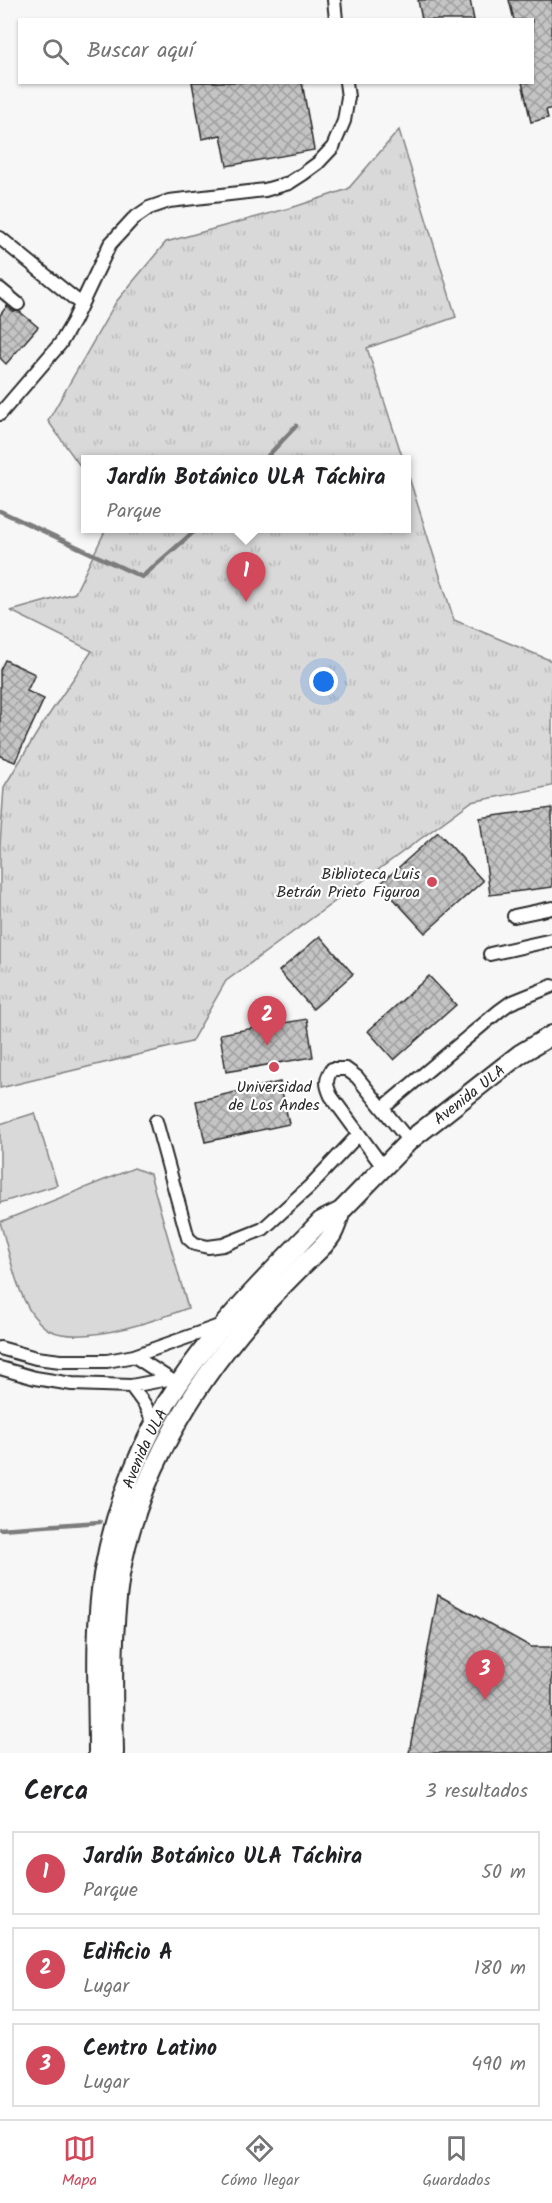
<!DOCTYPE html>
<html lang="es">
<head>
<meta charset="utf-8">
<style>
  :root { --surface:#fff; --page:#f2f2f2; --text:#202124; --muted:#757577; --line:#e0e0e0; --accent:#d1495b }
  body { margin:0; font-family:Kalam,sans-serif; background:var(--page); color:var(--text) }
  .you { position:absolute; left:324px; top:682px; width:21px; height:21px; margin:-15px; border:4px solid #fff; border-radius:50%; background:#1a73e8; box-shadow:0 0 0 9px #1a73e833 }
  .badge { display:grid; place-items:center; width:39px; height:39px; border-radius:50%; background:var(--accent); color:#fff; font-size:20px; font-weight:700 }
  .pin { position:absolute; translate:-50% -50px; filter:drop-shadow(0 2px 3px #0008) }
  .pin::after { content:''; position:absolute; top:32px; width:21px; height:18px; background:inherit; clip-path:polygon(0 0,100% 0,50% 100%) }
  .popup { position:absolute; left:81px; top:455px; width:330px; height:78px; box-sizing:border-box; display:grid; place-content:center; border-radius:0px; background:var(--surface); filter:drop-shadow(0 2px 4px #0005); font-size:20px; white-space:nowrap; color:var(--muted) }
  .popup b { font-size:22px; color:var(--text) }
  .popup::after { content:''; position:absolute; left:50%; top:100%; margin-left:-12px; border:12px solid transparent; border-top-color:var(--surface) }
  .list { margin:0; padding:0; list-style:none }
  h2 { display:flex; justify-content:space-between; align-items:center; height:78px; margin:0; padding:0 24px; font-size:26px }
  h2 small { font-size:20px; font-weight:400; color:var(--muted) }
  .list li { display:grid; grid-template-columns:39px 1fr auto; gap:18px; align-items:center; box-sizing:border-box; height:84px; margin:0 12px 12px; padding:0 12px; border:2px solid var(--line); border-radius:0px }
  .list b { display:block; font-size:22px; white-space:nowrap }
  .list p { margin:0; font-size:20px; white-space:nowrap; color:var(--muted) }
  .list em { font-size:20px; font-style:normal; color:var(--muted) }
  .icon { flex:none; width:33px; height:33px; fill:none; stroke:currentColor; stroke-width:2; stroke-linecap:round; stroke-linejoin:round }
  .map { position:relative; flex:none; width:552px; height:1753px; overflow:hidden }
  .search { position:absolute; background:var(--surface); box-shadow:0 2px 4px #0004; left:18px; right:18px; top:18px; height:66px; display:flex; align-items:center; gap:15px; box-sizing:border-box; padding:0 21px; border-radius:0px; color:var(--muted); font-size:22px }
  .sheet { height:366px; background:var(--surface) }
  nav { display:flex; justify-content:space-around; align-items:center; box-sizing:border-box; height:84px; border-top:2px solid var(--line); background:var(--surface); font-size:16px; color:var(--muted) }
  nav a { display:grid; justify-items:center; gap:3px }
  nav .on { color:var(--accent) }
  .map>svg:first-child { display:block }
</style>
</head>
<body>
<div class="map">
<svg width="552" height="1753" viewBox="0 0 552 1753">
  <defs>
    <pattern id="park-tufts" width="24" height="20" patternUnits="userSpaceOnUse" patternTransform="scale(1.5)"><rect width="24" height="20" fill="#d9d9d9"/><path d="M3 7l-1-3M5 7V3M7 7l1-3M15 17l-1-3M17 17v-4M19 17l1-3" fill="none" stroke="#bababa"/></pattern>
    <pattern id="building-cross-hatch" width="8" height="8" patternUnits="userSpaceOnUse" patternTransform="scale(1.5)"><rect width="8" height="8" fill="#c4c4c4"/><path d="M0 0l8 8M0 8l8-8" fill="none" stroke="#9f9f9f"/></pattern>
  </defs>
  <rect width="100%" height="100%" fill="#f7f7f7"/>
  <filter id="ink" filterUnits="userSpaceOnUse"><feTurbulence type="fractalNoise" baseFrequency=".0167" numOctaves="2"/><feDisplacementMap in="SourceGraphic" scale="12" xChannelSelector="R" yChannelSelector="G"/><feConvolveMatrix kernelMatrix="1 2 1 2 8 2 1 2 1" color-interpolation-filters="sRGB"/></filter>
  <g filter="url(#ink)">
    <!-- park -->
    <path fill="url(#park-tufts)" stroke="#828282" stroke-width="1.5" d="M399 130 456 317 367 348 403 459 86 460 85 473 48 421 116 302 166 242 297 206 348 189Z
      M407 471 454 620 552 661V786L471 802 226 981 191 1042 0 1088V845L4 787 40 728 92 651 11 611 75 593 106 529 406 528Z"/>
    <!-- pitch -->
    <path fill="#d9d9d9" stroke="#828282" stroke-width="1.5" d="M35 1113 57 1185 0 1203V1124Z
      M134 1168 150 1174 188 1308C154 1321 83 1346 49 1330 43 1327 36 1319 32 1314 15 1288 9 1251 0 1222Z"/>
    <g fill="none" stroke-linecap="round" stroke-linejoin="round">
      <!-- stream -->
      <path stroke="#7b7b7b" stroke-width="4.5" d="M264 460 296 426
        M0 511 142 577 198 528
        M0 1529 100 1522"/>
    </g>
    <!-- building -->
    <path fill="url(#building-cross-hatch)" stroke="#2b2b2b" stroke-width="1.5" d="M418 0H470L474 20H422Z
      M509 0H552V108L546 110 548 118 531 122 522 82H532V20H514Z
      M192 82H302L314 150 227 166 221 135 202 139Z
      M7 306 13 311 20 312 38 327 6 364 0 358V315Z
      M5 660 35 674 27 691 44 699 15 762 0 756V670Z
      M552 808V887L490 895 480 818Z
      M438 832 483 881 425 933 380 884Z
      M320 936 353 974 313 1009 279 971Z
      M429 976 456 1005 394 1060 368 1031Z
      M307 1019 313 1057 226 1072 220 1034Z
      M280 1082 289 1124 205 1142 196 1101Z
      M438 1595 531 1647H552V1753H409Z"/>
    <g fill="none" stroke-linecap="round" stroke-linejoin="round">
      <defs>
        <path id="street" d="M334 0 336 20
          M0 238 81 304
          M0 289 18 304
          M0 414 60 344 73 322 110 244 133 219 149 208 169 201 265 190 289 183 303 174 318 163 333 147 344 121 348 97 346 82
          M514 916 552 908
          M490 954 552 940
          M383 1108 499 1011 510 1003 552 986
          M156 1121 188 1238 195 1244 208 1247 223 1245 263 1229 309 1187 359 1134
          M383 1167 331 1096C326 1085 325 1080 332 1069H346L357 1077 409 1141
          M0 1348 36 1358 61 1361H107L134 1356 222 1325
          M134 1356 171 1380
          M0 1368 35 1378 72 1384 131 1386 168 1379
          M131 1386 145 1405 155 1426"/>
        <g id="secondary">
          <path id="s1" d="M98 1753C98 1694 94 1634 103 1575 115 1507 141 1439 180 1382 220 1322 272 1272 321 1221L341 1211 409 1141 520 1054 552 1035"/>
          <path d="M114 1753C113 1694 111 1634 120 1575 135 1488 182 1403 237 1336 257 1311 280 1288 302 1266 312 1256 324 1247 331 1236 336 1229 338 1219 341 1211"/>
        </g>
      </defs>
      <!-- street casing -->
      <use href="#street" stroke="#2b2b2b" stroke-width="16"/>
      <!-- secondary casing -->
      <use href="#secondary" stroke="#2b2b2b" stroke-width="22"/>
      <!-- street -->
      <use href="#street" stroke="#fff" stroke-width="12"/>
      <!-- secondary -->
      <use href="#secondary" stroke="#fff" stroke-width="18"/>
    </g>
  </g>
  <!-- markers -->
  <g fill="#d1495b" stroke="#fff" stroke-width="2">
    <circle cx="432" cy="882" r="6"/>
    <circle cx="274" cy="1067" r="6"/>
  </g>
  <g text-anchor="middle" stroke-width="4.5" stroke-linejoin="round" paint-order="stroke">
    <!-- poi labels -->
    <g font-size="16" fill="#2b2b2b" stroke="#fff" text-anchor="end">
      <text x="420" y="879">Biblioteca Luis<tspan x="420" dy="18">Betrán Prieto Figuroa</tspan></text>
      <text x="274" y="1092" text-anchor="middle">Universidad<tspan x="274" dy="18">de Los Andes</tspan></text>
    </g>
    <!-- street labels -->
    <g font-size="16" fill="#2b2b2b" stroke="#fff">
      <text dy="6" stroke="none"><textPath href="#s1" startOffset="798">Avenida ULA</textPath></text>
      <text dy="6" stroke="none"><textPath href="#s1" startOffset="312">Avenida ULA</textPath></text>
    </g>
  </g>
</svg>
<div class="you"></div>
<div class="pin badge" style="left:246px;top:602px">1</div>
<div class="popup"><b>Jardín Botánico ULA Táchira</b>Parque</div>
<div class="pin badge" style="left:267px;top:1046px">2</div>
<div class="pin badge" style="left:485px;top:1700px">3</div>
<div class="search"><svg class="icon" aria-label="search" viewBox="0 0 24 24"><circle cx="10" cy="10" r="6"/><path d="M15 15l6 6"/></svg>Buscar aquí</div>
</div>
<section class="sheet">
<h2>Cerca<small>3 resultados</small></h2>
<ul class="list">
<li><span class="badge">1</span><div><b>Jardín Botánico ULA Táchira</b><p>Parque</p></div><em>50 m</em></li>
<li><span class="badge">2</span><div><b>Edificio A</b><p>Lugar</p></div><em>180 m</em></li>
<li><span class="badge">3</span><div><b>Centro Latino</b><p>Lugar</p></div><em>490 m</em></li>
</ul>
</section>
<nav>
<a class="on"><svg class="icon" aria-label="map" viewBox="0 0 24 24"><path d="M3 6l6-2 6 2 6-2v14l-6 2-6-2-6 2zM9 4v14M15 6v14"/></svg>Mapa</a>
<a><svg class="icon" aria-label="directions" viewBox="0 0 24 24"><path d="M12 3l9 9-9 9-9-9zM9 14v-3h6M13 9l2 2-2 2"/></svg>Cómo llegar</a>
<a><svg class="icon" aria-label="saved" viewBox="0 0 24 24"><path d="M7 4h10v16l-5-4-5 4z"/></svg>Guardados</a>
</nav>
</body>
</html>
